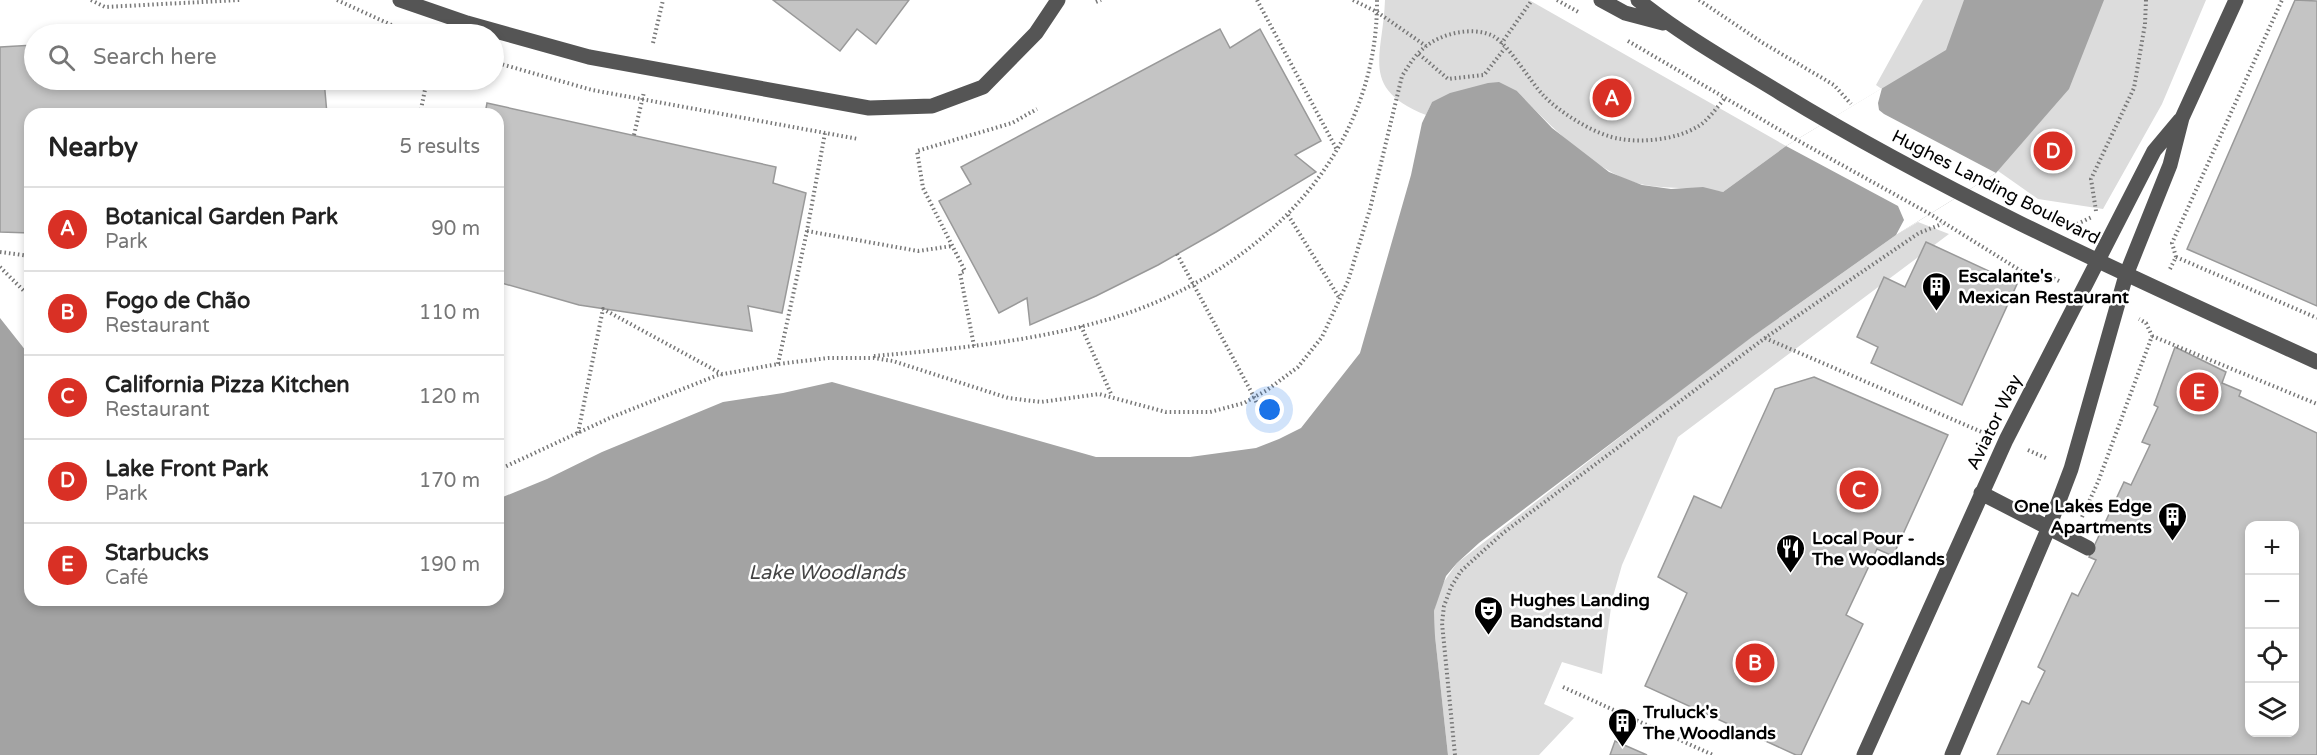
<!DOCTYPE html>
<html lang="en">
<head>
<meta charset="utf-8">
<style>
  :root { --surface:#fff; --page:#f2f2f2; --text:#222; --muted:#767676; --line:#e0e0e0; --accent:#d93025 }
  body { margin:0; font-family:"Varela Round",sans-serif; background:var(--page); color:var(--text) }
  .controls { position:absolute; right:18px; bottom:18px; display:grid; overflow:hidden; border-radius:12px; box-shadow:0 3px 9px #0003 }
  .controls button { width:54px; height:54px; display:grid; place-items:center; padding:0; border:0; border-bottom:2px solid var(--line); background:var(--surface); color:var(--text); font:30px sans-serif }
  .you { position:absolute; left:1270px; top:410px; width:21px; height:21px; margin:-15px; border:4px solid #fff; border-radius:50%; background:#1a73e8; box-shadow:0 0 0 9px #1a73e833 }
  .badge { display:grid; place-items:center; width:39px; height:39px; border-radius:50%; background:var(--accent); color:#fff; font-size:20px; font-weight:700 }
  .pin { position:absolute; translate:-50% -50%; border:3px solid #fff; box-shadow:0 2px 6px #0006 }
  .list { margin:0; padding:0; list-style:none }
  h2 { display:flex; justify-content:space-between; align-items:center; height:78px; margin:0; padding:0 24px; font-size:26px }
  h2 small { font-size:20px; font-weight:400; color:var(--muted) }
  .list li { display:grid; grid-template-columns:39px 1fr auto; gap:18px; align-items:center; box-sizing:border-box; height:84px; padding:0 24px; border-top:2px solid var(--line) }
  .list b { display:block; font-size:22px; white-space:nowrap }
  .list p { margin:0; font-size:20px; white-space:nowrap; color:var(--muted) }
  .list em { font-size:20px; font-style:normal; color:var(--muted) }
  .icon { flex:none; width:33px; height:33px; fill:none; stroke:currentColor; stroke-width:2; stroke-linecap:round; stroke-linejoin:round }
  .map { position:relative; flex:none; width:2317px; height:755px; overflow:hidden }
  .search { position:absolute; background:var(--surface); box-shadow:0 3px 9px #0003; left:24px; top:24px; width:480px; height:66px; display:flex; align-items:center; gap:15px; box-sizing:border-box; padding:0 21px; border-radius:33px; color:var(--muted); font-size:22px }
  .panel { position:absolute; background:var(--surface); box-shadow:0 3px 9px #0003; left:24px; top:108px; width:480px; height:498px; border-radius:18px }
  .map>svg:first-child { display:block }
</style>
</head>
<body>
<div class="map">
<svg width="2317" height="755" viewBox="0 0 2317 755">
  <rect width="100%" height="100%" fill="#fff"/>
  <!-- green -->
  <path fill="#dcdcdc" d="M1385 0H1529L1786 146 1723 192C1697 186 1672 190 1645 185 1600 177 1548 124 1517 91L1432 102 1426 115C1359 88 1383 57 1385 0Z
    M1923 0H2206L2162 104 2103 209 2038 199 1876 85Z
    M1918 222 1949 234 1678 437 1622 565 1612 600 1602 674 1562 662 1544 704 1574 718 1539 755H1448L1435 636 1434 611 1441 586 1457 563 1725 356 1896 235Z"/>
  <!-- water -->
  <path fill="#a3a3a3" d="M1964 0H2104L2069 89 1996 173 1896 235 1752 337 1479 543 1457 563 1446 576 1434 611 1435 636 1448 755H0V318L30 356V600H498V499L547 479 602 452 723 402 783 393 832 382 1096 457H1190L1256 448 1279 439 1301 428 1360 353 1411 175 1422 123 1432 102 1450 93 1488 83 1499 82 1517 91 1552 128 1609 172 1642 185 1671 189 1703 187 1723 192 1786 146 1946 50Z"/>
  <!-- pier -->
  <path fill="#fff" d="M1882 88 1878 103 1879 110 1884 114 1996 173 1896 235 1904 220 1898 206 1786 146Z"/>
  <!-- building -->
  <path fill="#c4c4c4" stroke="#999" stroke-width="1.5" fill-rule="evenodd" d="M773 0H909L876 44 857 29 840 51Z
    M2295 0 2317 1V306L2187 249Z
    M284 26 285 34H169Z
    M1220 29 1230 48 1260 29 1321 141 1295 155 1316 172 1216 232 1158 265 1096 296 1030 325 1027 298 999 313 939 201 971 184 961 167Z
    M34 45V80H324L327 114H30V233L0 232V47Z
    M487 103 776 167 773 183 806 193 782 313 748 306 752 331 579 305 498 282V114H485Z
    M1926 242 2017 284 1962 405 1871 363 1878 347 1857 337 1884 277 1905 287Z
    M2175 347 2226 372 2222 383 2241 391 2239 396 2317 433V755H1997L2022 701 2029 704 2045 671 2038 667 2072 593 2078 596 2096 560 2089 557 2124 482 2131 485 2150 445 2142 442 2158 407 2154 405ZM2250 526H2294V732H2250Z
    M1814 377 1948 435 1893 556 1877 549 1846 615 1863 624 1801 755H1796L1645 686 1687 593 1658 577 1694 496 1721 508 1775 389Z
    M1615 741 1647 755H1610Z"/>
  <g fill="none" stroke-linecap="round" stroke-linejoin="round">
    <!-- path -->
    <path stroke="#777" stroke-width="4" stroke-dasharray="1.5 3" stroke-linecap="butt" d="M91 0 105 7 240 0
      M337 0 411 34
      M1257 0 1337 150
      M1353 0 1377 12 1426 46
      M1557 0 1580 13
      M1699 0 1763 43 1834 85 1851 104
      M1096 2 1101 0
      M1628 41 1797 140 1930 214 2034 279 2053 278 2061 282
      M653 43 663 0
      M1501 44 1532 0
      M1419 54 1448 79 1484 75 1505 48
      M494 62 592 90 858 139
      M420 114 427 80
      M634 135 644 92
      M2096 211 2091 179 2134 88 2145 24 2146 0
      M1288 215 1340 299
      M2077 224 2092 217
      M807 231 918 251 952 246
      M0 252 30 256
      M1177 254 1254 397 1265 421
      M2176 257 2172 243 2282 0
      M0 267 30 297
      M2170 269 2176 257 2317 318
      M1081 326 1112 396
      M2152 336 2317 404
      M1765 338 1984 433
      M974 346 960 273 965 271 923 188 917 151 1012 123 1037 109
      M874 356C955 349 1038 341 1116 317 1258 272 1378 157 1377 0
      M778 364 807 231 825 133
      M578 433 603 309 722 374
      M2028 450 2048 459
      M498 470 612 417 718 375 778 364 828 358H874L893 361 1008 398 1041 402 1099 394 1166 412H1210L1244 403 1267 390 1298 367 1322 337 1348 281 1370 209 1402 76C1409 65 1415 55 1425 47 1442 33 1473 26 1493 36 1508 44 1530 81 1543 95 1560 113 1597 136 1621 139 1644 143 1677 139 1697 127 1708 121 1717 107 1725 98
      M2082 517 2098 482 2152 336 2146 323 2139 319
      M1563 687 1713 755
      M1455 755 1442 623 1444 606 1451 587 1461 571 1503 533 1765 338 1919 233 1942 224"/>
    <!-- minor -->
    <path stroke="#555" stroke-width="15" d="M400 0 467 23 589 57 869 108 932 106 983 87 1036 33 1058 0
      M1601 0 1625 13 1663 23
      M1638 0C1683 36 1733 64 1782 94 1953 198 2136 279 2317 362
      M1981 493 2088 548
      M1864 755 2006 440 2154 151 2180 120
      M1952 755 2049 527 2071 469 2126 275 2170 165 2182 118 2236 0"/>
  </g>
  <!-- icons -->
  <defs>
    <symbol id="building-pin" viewBox="-11 -11 22 30"><path d="M0 17L-7.5 6A9.5 9.5 0 1 1 7.5 6Z" fill="#000" stroke="#fff"/><path d="M-4-6H4V6H1V3H-1V6H-4ZM-2.5-4.3h1.7v1.8h-1.7ZM.8-4.3h1.7v1.8H.8ZM-2.5-1h1.7V.8h-1.7ZM.8-1h1.7V.8H.8Z" fill="#fff"/></symbol>
    <symbol id="restaurant-pin" viewBox="-11 -11 22 30"><path d="M0 17L-7.5 6A9.5 9.5 0 1 1 7.5 6Z" fill="#000" stroke="#fff"/><path d="M-5-6h1v4h1v-4h1v4h1v-4h1v5L-1.5 .5V6h-2V.5L-5-1ZM5-6V6H3V1.5H1.5Q1.5-4 5-6Z" fill="#fff"/></symbol>
    <symbol id="theatre-pin" viewBox="-11 -11 22 30"><path d="M0 17L-7.5 6A9.5 9.5 0 1 1 7.5 6Z" fill="#000" stroke="#fff"/><path d="M-5-5.5Q0-4 5-5.5V0Q5 5 0 6Q-5 5-5 0ZM-3.3-2.5H-1v1.5H-3.3ZM1-2.5H3.3v1.5H1ZM-2.8 1Q0 5.5 2.8 1Z" fill="#fff"/></symbol>
  </defs>
  <g fill-rule="evenodd">
    <use href="#building-pin" x="1920" y="270" width="33" height="45"/>
    <use href="#building-pin" x="2156" y="500" width="33" height="45"/>
    <use href="#restaurant-pin" x="1774" y="532" width="33" height="45"/>
    <use href="#theatre-pin" x="1472" y="594" width="33" height="45"/>
    <use href="#building-pin" x="1606" y="706" width="33" height="45"/>
  </g>
  <g text-anchor="middle" stroke-width="5" stroke-linejoin="round" paint-order="stroke">
    <!-- street labels -->
    <g font-size="18" fill="#000" stroke="#fff">
      <text transform="translate(1996 187) rotate(27)" y="6">Hughes Landing Boulevard</text>
      <text transform="translate(1994 422) rotate(-64)" y="6">Aviator Way</text>
    </g>
    <!-- poi labels -->
    <g font-size="18" font-weight="bold" fill="#000" stroke="#fff" text-anchor="start">
      <text x="1958" y="282">Escalante's<tspan x="1958" dy="21">Mexican Restaurant</tspan></text>
      <text x="2152" y="512" text-anchor="end">One Lakes Edge<tspan x="2152" dy="21">Apartments</tspan></text>
      <text x="1812" y="544">Local Pour -<tspan x="1812" dy="21">The Woodlands</tspan></text>
      <text x="1510" y="606">Hughes Landing<tspan x="1510" dy="21">Bandstand</tspan></text>
      <text x="1643" y="718">Truluck's<tspan x="1643" dy="21">The Woodlands</tspan></text>
    </g>
    <!-- water labels -->
    <g font-size="20" font-style="italic" fill="#444" stroke="#fff">
      <text x="827" y="579">Lake Woodlands</text>
    </g>
  </g>
</svg>
<div class="controls">
<button>+</button>
<button>−</button>
<button><svg class="icon" aria-label="locate" viewBox="0 0 24 24"><circle cx="12" cy="12" r="6"/><path d="M12 2v4M12 18v4M2 12h4M18 12h4"/></svg></button>
<button><svg class="icon" aria-label="layers" viewBox="0 0 24 24"><path d="M12 4l9 5-9 5-9-5zM3 14l9 5 9-5"/></svg></button>
</div>
<div class="you"></div>
<div class="pin badge" style="left:1612px;top:98px">A</div>
<div class="pin badge" style="left:1755px;top:663px">B</div>
<div class="pin badge" style="left:1859px;top:490px">C</div>
<div class="pin badge" style="left:2053px;top:151px">D</div>
<div class="pin badge" style="left:2199px;top:392px">E</div>
<div class="search"><svg class="icon" aria-label="search" viewBox="0 0 24 24"><circle cx="10" cy="10" r="6"/><path d="M15 15l6 6"/></svg>Search here</div>
<section class="panel">
<h2>Nearby<small>5 results</small></h2>
<ul class="list">
<li><span class="badge">A</span><div><b>Botanical Garden Park</b><p>Park</p></div><em>90 m</em></li>
<li><span class="badge">B</span><div><b>Fogo de Chão</b><p>Restaurant</p></div><em>110 m</em></li>
<li><span class="badge">C</span><div><b>California Pizza Kitchen</b><p>Restaurant</p></div><em>120 m</em></li>
<li><span class="badge">D</span><div><b>Lake Front Park</b><p>Park</p></div><em>170 m</em></li>
<li><span class="badge">E</span><div><b>Starbucks</b><p>Café</p></div><em>190 m</em></li>
</ul>
</section>
</div>
</body>
</html>
